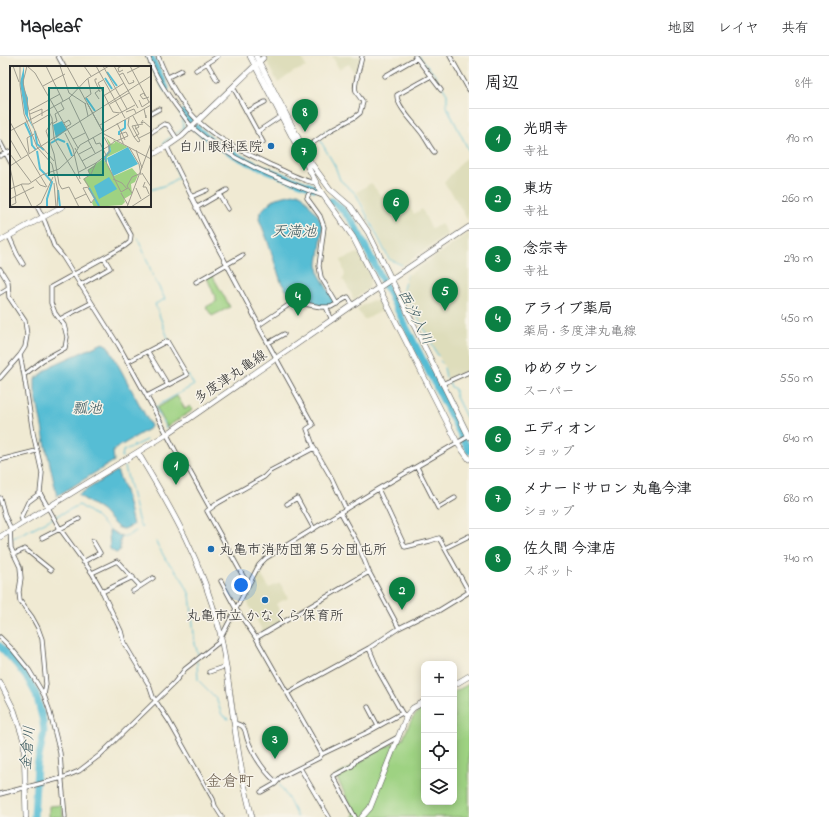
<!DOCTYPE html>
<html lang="ja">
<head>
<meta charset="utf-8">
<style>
  :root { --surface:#fff; --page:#f6f6f6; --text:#202124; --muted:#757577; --line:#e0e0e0; --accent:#0b8043 }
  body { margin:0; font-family:"Indie Flower","Klee One",sans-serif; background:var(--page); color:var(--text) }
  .controls { position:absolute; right:12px; bottom:12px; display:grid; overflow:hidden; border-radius:8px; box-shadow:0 2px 10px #0003 }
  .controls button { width:36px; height:36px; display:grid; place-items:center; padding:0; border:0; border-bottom:1px solid var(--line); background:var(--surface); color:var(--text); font:20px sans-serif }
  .you { position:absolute; left:241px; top:529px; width:14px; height:14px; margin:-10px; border:3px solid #fff; border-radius:50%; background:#1a73e8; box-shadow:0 0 0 6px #1a73e833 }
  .badge { display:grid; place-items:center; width:26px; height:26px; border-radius:50%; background:var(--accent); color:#fff; font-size:13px; font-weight:700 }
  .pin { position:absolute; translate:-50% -33px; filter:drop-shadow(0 1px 2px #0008) }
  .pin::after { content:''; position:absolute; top:21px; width:14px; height:12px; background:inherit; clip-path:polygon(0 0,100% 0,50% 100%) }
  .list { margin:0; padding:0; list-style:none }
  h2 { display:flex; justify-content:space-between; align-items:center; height:52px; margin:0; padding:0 16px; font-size:17px }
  h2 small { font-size:13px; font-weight:400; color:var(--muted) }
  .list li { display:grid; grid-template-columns:26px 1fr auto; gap:12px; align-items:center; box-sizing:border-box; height:60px; padding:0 16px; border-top:1px solid var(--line) }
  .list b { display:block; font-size:15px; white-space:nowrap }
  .list p { margin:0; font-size:13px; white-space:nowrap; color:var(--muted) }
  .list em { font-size:13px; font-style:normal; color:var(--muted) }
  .icon { flex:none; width:22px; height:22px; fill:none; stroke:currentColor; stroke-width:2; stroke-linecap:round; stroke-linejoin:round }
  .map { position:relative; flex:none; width:469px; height:761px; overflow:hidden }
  header { display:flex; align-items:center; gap:24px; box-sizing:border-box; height:56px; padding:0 20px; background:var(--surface); border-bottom:1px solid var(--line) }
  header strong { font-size:19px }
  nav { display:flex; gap:22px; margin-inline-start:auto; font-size:14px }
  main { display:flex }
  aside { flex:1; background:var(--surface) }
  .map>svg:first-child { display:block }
</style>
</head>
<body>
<header>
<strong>Mapleaf</strong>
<nav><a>地図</a><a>レイヤ</a><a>共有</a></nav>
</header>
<main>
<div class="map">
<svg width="469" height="761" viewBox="0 0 469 761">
  <rect width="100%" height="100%" fill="#f7f3e8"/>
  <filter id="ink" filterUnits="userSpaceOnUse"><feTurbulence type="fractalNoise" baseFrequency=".025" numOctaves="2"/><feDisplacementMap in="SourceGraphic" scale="8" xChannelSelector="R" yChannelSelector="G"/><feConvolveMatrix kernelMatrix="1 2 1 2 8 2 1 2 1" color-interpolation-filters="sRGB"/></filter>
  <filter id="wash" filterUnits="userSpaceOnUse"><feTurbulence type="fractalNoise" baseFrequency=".012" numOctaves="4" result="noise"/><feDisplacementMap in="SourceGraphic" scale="16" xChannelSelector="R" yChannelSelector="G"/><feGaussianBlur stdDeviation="0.9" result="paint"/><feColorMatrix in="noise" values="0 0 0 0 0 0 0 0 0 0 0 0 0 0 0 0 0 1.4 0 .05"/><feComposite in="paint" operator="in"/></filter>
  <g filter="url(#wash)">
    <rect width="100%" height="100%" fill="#f0ead3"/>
    <!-- built -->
    <path fill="#deddbb" d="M267 0H301L306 11 293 16 278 27 265 2Z
      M332 0H361L356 20 349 8 339 13Z
      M465 102 469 108 468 165 452 137 444 127Z
      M371 127 381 140 398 132 414 158 422 153 431 172 441 168 448 178 403 209 398 206 391 205 357 136Z
      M469 177V312L465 315 448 322 446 318 445 312 404 233 408 219Z
      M358 197 371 222 369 232 353 244 352 239 343 223 345 219 341 204Z
      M372 244 384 247 386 253 364 264 357 253Z
      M258 515 263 522 269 532 280 527 288 542 276 548 284 563 263 576 244 540Z"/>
    <!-- green -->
    <path fill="#9ed282" stroke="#647e56" d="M212 219 230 251 212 260 206 251 217 245 207 222Z
      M177 340 185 353 190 350 193 354 167 371 157 352Z
      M469 628V761H352L355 759 336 720 382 693 403 683C408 671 412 658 424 652V746H454V636Z
      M62 749 63 761H49V750Z"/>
    <!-- water -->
    <path fill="#56bdd4" stroke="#407480" d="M298 137 303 140 319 161 323 170 318 208 319 218 335 246 331 250H323L298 245 290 240 281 226 267 183 259 163 260 156 269 147 276 142Z
      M103 287 108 290 151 370 150 372 115 393 113 396 114 405 57 440 46 391 35 335V323L53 309Z
      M117 415 125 435 133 469 124 473 118 472 102 455 78 439Z
      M110 474 118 479 122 480 120 485V495L116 497 110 493 109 476Z"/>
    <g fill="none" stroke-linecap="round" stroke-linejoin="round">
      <!-- stream -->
      <path stroke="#56bdd4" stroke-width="1" d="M419 0 434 18 447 38V51L469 95
        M339 68 354 59
        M323 77 329 73
        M320 84 335 110 340 124 356 138 389 203 402 209
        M164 88V86L184 72 182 65 184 64
        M150 134 166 129 179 121 173 106
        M138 182 149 209 152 218 165 243 155 248 168 282 173 292
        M407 219 403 233 438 300
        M440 305 442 307
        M444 312 446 321
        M449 326 451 331 455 333V339L469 367
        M166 372 155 351 194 329 188 319
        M122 401 123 395 146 384
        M125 411 139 467 142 471
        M122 481 129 479 136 475
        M13 482 79 449 81 450 94 459 110 475
        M156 486 166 504 181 521 190 539 195 588 198 598
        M197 606 198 624 216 642 222 659 228 663
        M279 728 289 744 297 761"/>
      <!-- river -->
      <path stroke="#56bdd4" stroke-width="7" d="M150 0 166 32
        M183 57C214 98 269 115 314 132
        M331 145 340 151 353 166 469 395
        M0 590 17 609 29 625 36 638 43 665 44 676 37 710 34 761"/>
    </g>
  </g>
  <g filter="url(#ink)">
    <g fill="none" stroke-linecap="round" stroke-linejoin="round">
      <defs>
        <path id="street" d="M58 0 64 11
          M148 0C156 22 168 40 182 58 186 63 189 68 193 72 229 104 279 123 323 140
          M158 0C167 23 180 47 198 65 218 84 246 97 271 109 285 115 301 125 316 127
          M415 0 441 34
          M450 0 469 34
          M207 7 217 24
          M196 14 218 0
          M385 20 416 2
          M431 20 397 39C396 50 417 70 423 79 427 85 430 91 434 96
          M168 21 182 14
          M233 31 263 86
          M246 56 265 46
          M150 58 159 53
          M257 76 278 62
          M150 77 164 68 168 69 177 83
          M0 86 11 107
          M167 91 202 162 259 269V271L313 369 307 373 314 392 332 423 346 453
          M303 94 331 74 355 61 360 57 363 46C361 42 357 39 356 35 353 30 361 8 362 0
          M0 100 11 95
          M310 135 307 142 320 160 324 171 319 210 321 221 337 248
          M219 138 228 153
          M191 141 207 134
          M37 150 45 166 54 190 63 201 119 290 151 348 184 411 188 412 210 452
          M196 152 227 134
          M9 180 17 198 23 208
          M0 213 8 226 9 241 25 265 27 279 25 291 20 299 0 322
          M196 226 243 199
          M80 229 110 212 104 202
          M0 237 8 232
          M326 251 332 264
          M60 263 91 247
          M259 269 293 246 321 251H331L348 241 353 249
          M268 287 284 278
          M148 296 168 329
          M20 299 24 319 33 377 42 417 40 437 60 473 92 517 100 531 121 575 124 587 149 629 153 641 169 665 213 743 215 750 222 761
          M127 306 167 285 187 319 147 340
          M24 319 43 304 65 292 67 281 64 269 55 257 51 247V231L125 190 130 186 131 179 115 150
          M442 328 469 316
          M0 404 36 395
          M417 411 438 452 455 442
          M378 433 405 491 430 485 439 482 469 536
          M0 442 5 460 10 471 11 492 20 511 21 522 19 536 20 545 32 561 38 572 42 583 45 618 46 628 44 639 49 653 60 697 62 726 65 761
          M287 448 297 442 314 473
          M341 457 357 486 369 516 399 572
          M23 466 21 461 28 446 40 437
          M42 482 79 463
          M445 492 469 480
          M14 498 25 493 51 514
          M83 506 100 497 93 485
          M92 517 117 505 140 530
          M221 525 236 553 256 582 322 698
          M248 529 207 455 218 447 264 421 270 415 314 392
          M133 535 153 522
          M102 536 133 521
          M0 581 12 593 29 614 44 639
          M256 582 369 516
          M369 592 379 616 402 657
          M209 616 226 610
          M287 637 369 592 399 572 427 558 438 555 469 536
          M368 651 378 670
          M234 667C237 668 241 669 243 671 246 674 246 681 248 685 254 700 264 715 276 726
          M300 712 329 761
          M261 736 275 728 281 721 319 702 322 698 368 676 402 657 406 661
          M0 738 62 722 79 715 100 699 174 627 185 613 218 587 259 509 266 502 378 433 469 380
          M355 761 333 720 352 710 356 704 398 681"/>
        <path id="secondary" d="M250 0 321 136 353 181 458 388 469 403
          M256 0 311 107 330 133 351 151 368 176 469 381
          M150 100 169 89 182 80 263 2
          M0 185 63 150
          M138 397C173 455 202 506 219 572 224 594 227 616 230 638 236 680 241 721 252 761
          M0 481 167 378 353 249 469 171
          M0 626 14 654 24 685 26 761
          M454 629 469 620
          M362 761 370 752 407 659 413 652 424 646"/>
      </defs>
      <!-- street casing -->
      <use href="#street" stroke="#494844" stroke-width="5"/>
      <!-- secondary casing -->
      <use href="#secondary" stroke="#494844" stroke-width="6"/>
      <!-- street -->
      <use href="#street" stroke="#fff" stroke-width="3.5"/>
      <!-- secondary -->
      <use href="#secondary" stroke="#fff" stroke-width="5"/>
    </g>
  </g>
  <!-- markers -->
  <g fill="#1f6fb2" stroke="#f7f3e8" stroke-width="1.5">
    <circle cx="271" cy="90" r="4"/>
    <circle cx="211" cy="493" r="4"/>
    <circle cx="265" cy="544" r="4"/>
  </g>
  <g text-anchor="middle" stroke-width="3" stroke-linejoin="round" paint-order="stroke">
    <!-- poi labels -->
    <g font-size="14" fill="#2b2b2b" stroke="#f7f3e8" text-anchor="end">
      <text x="263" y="95">白川眼科医院</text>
      <text x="219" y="498" text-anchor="start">丸亀市消防団第５分団屯所</text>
      <text x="265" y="564" text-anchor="middle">丸亀市立 かなくら保育所</text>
    </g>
    <!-- street labels -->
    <g font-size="14" fill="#2b2b2b" stroke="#f7f3e8">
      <text transform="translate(230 320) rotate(-34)" y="5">多度津丸亀線</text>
    </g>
    <!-- water labels -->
    <g font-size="15" font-style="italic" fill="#38575e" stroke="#f7f3e8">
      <text x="294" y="180">天満池</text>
      <text transform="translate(416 261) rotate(63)" y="5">西汐入川</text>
      <text x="87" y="357">瓢池</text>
      <text transform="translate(27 692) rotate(-85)" y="5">金倉川</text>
    </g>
    <!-- quarter labels -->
    <g font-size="16" fill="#695c4c" stroke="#f7f3e8">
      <text x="230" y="730">金倉町</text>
    </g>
  </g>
  <!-- overview -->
  <g transform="translate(10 10)">
    <rect width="141" height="141" fill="#f0ead3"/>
    <path d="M96 71 101 78 105 77 103 74 118 81 97 91V98L104 110 122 102 128 109 125 116 121 118 122 128 114 133 115 136 112 139 84 141 82 137 85 131 73 113 80 109 78 104 87 97 93 93 96 97 95 92 101 84Z" fill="#9ed282"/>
    <path d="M14 0V22L18 32V50L24 64 15 48 10 17ZM52 55 57 64 46 72 43 59ZM118 81 128 98 103 110 97 92ZM99 111 107 123 89 133 84 120Z" fill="#56bdd4"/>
    <path fill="none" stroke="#56bdd4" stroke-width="2" d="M97 6 107 20M95 12 102 23M76 32 85 45M15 57 21 70M25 65 27 78 34 84M109 69V66L115 62V54M21 70 22 79 26 84M41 77 48 73 55 76M57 77 62 90M27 85 30 103 35 108M96 96 95 91 100 85 99 79M35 108 42 116 37 133V141M79 122 89 140M48 124 50 141"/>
    <path fill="none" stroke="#a19e90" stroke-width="1" d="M3 0 9 16M10 0V19L14 48 27 81 42 98 48 125 47 141M17 0 13 16 21 55 31 80 44 95M17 0 25 7 68 82M36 0 53 35M50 0 59 27 76 38M57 0 94 68 141 93M74 0 81 10M86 0 115 52M93 0 117 43M104 0 128 42M112 0 108 2 109 6 113 4M120 0 139 36M117 7 131 0M109 9 113 7 119 18 124 16 123 14M87 13H85V15L90 26M93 14 88 17 103 46 110 47 125 39M33 20 55 8M89 24 85 27 89 33M95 29 114 17M135 30 134 27 130 29 133 33 139 31M59 32 79 74M74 33 81 28 78 13M129 34 132 41 141 35M75 37 78 50M77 37 93 66M100 38 119 27M134 43 136 52V49M38 44 42 52 44 72 71 118M19 45 50 28M116 46 124 43 126 47M20 48 32 43V50M123 50 129 61 125 63M119 52 118 59 124 71M133 54 131 57 134 56 141 62M0 56 18 88M42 56 36 65 44 88 49 118 52 123 59 121 69 141M54 57 59 54 61 58 56 61M107 57 115 74M23 58 40 48M42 58 47 55 45 48 54 43 51 37M90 59 109 48M125 60 129 68 124 71 128 76M0 65 59 32 77 13 99 0M55 67 63 83 70 113M83 71 86 78 90 77 96 89M129 72 141 66M0 73 11 92M63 73 75 67M78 74 85 87M107 75 108 74H109L111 73 118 70 116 66 110 68 111 73 113 77V78M128 76 130 75 122 60 133 58M119 81 129 98 131 109M65 82 76 102M126 84 132 102M19 87 17 72 24 68M0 88 21 116M69 88 82 81M18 89 37 121M94 92 111 126 118 122M72 95 99 80 94 71M0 100 141 10M0 101 6 130M69 106 86 97M132 107 141 121M80 109 78 104 85 100M25 113 30 119 36 121M103 113 112 117 117 123M135 116 133 121H136L139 128M44 117 46 141M11 118 22 141M78 122 85 132 81 137 73 122 79 121 74 113 81 108 86 97 99 87V80L105 75M126 122 131 133M0 123 12 118H19L32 109 49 103 64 89 70 79 141 39M111 127 118 139M122 127 117 120 122 111 129 108M0 133 24 121M65 133 76 128M0 140 6 137 5 130M25 141 31 137 43 111M117 141 141 77M121 141 141 128"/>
    <path fill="#0f766e" fill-opacity="0.15" stroke="#0f766e" stroke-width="2" d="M39 22H93V109H39Z"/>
    <rect width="141" height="141" fill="none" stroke="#2b2b2b" stroke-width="2"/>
  </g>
</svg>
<div class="controls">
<button>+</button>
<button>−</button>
<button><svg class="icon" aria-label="locate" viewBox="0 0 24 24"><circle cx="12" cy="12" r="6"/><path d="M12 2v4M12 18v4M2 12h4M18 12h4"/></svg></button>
<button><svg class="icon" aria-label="layers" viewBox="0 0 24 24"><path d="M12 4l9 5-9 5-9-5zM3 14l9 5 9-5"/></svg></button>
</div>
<div class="you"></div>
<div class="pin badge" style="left:176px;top:429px">1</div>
<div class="pin badge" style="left:402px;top:554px">2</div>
<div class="pin badge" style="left:275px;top:703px">3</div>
<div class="pin badge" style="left:298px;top:260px">4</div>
<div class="pin badge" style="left:445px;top:255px">5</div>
<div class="pin badge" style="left:396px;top:166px">6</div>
<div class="pin badge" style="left:304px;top:115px">7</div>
<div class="pin badge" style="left:305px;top:76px">8</div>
</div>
<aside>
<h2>周辺<small>8件</small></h2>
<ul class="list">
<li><span class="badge">1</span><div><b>光明寺</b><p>寺社</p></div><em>190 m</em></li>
<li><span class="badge">2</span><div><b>東坊</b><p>寺社</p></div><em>260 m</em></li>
<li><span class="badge">3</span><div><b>念宗寺</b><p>寺社</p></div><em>290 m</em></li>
<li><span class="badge">4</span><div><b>アライブ薬局</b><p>薬局 · 多度津丸亀線</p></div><em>450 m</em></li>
<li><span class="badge">5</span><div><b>ゆめタウン</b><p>スーパー</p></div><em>550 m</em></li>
<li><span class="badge">6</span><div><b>エディオン</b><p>ショップ</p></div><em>640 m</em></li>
<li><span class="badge">7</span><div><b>メナードサロン 丸亀今津</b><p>ショップ</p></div><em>680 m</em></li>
<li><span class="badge">8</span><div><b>佐久間 今津店</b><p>スポット</p></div><em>740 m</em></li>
</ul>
</aside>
</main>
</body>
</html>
